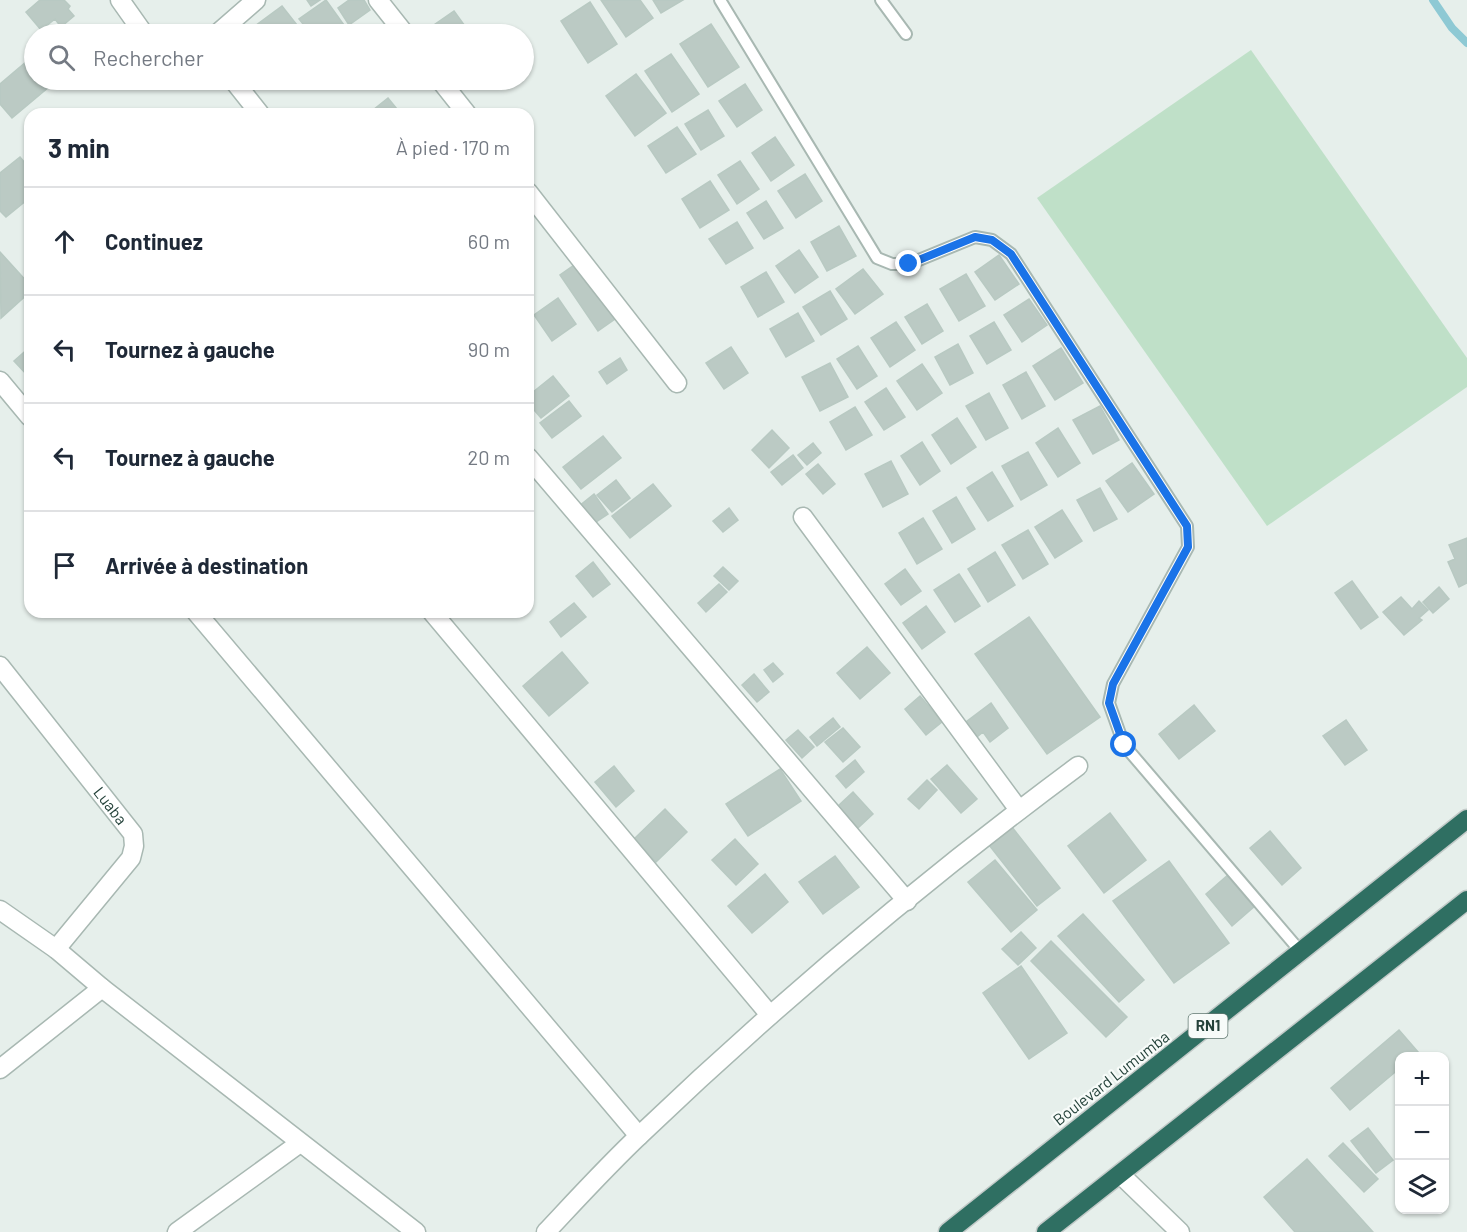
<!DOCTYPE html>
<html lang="fr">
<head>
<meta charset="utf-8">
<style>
  :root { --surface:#fff; --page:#f2f2f3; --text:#1f2937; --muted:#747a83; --line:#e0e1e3 }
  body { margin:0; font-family:Barlow,sans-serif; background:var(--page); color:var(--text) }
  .controls { position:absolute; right:18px; bottom:18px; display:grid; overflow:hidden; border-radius:12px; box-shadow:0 2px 4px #0004 }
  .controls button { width:54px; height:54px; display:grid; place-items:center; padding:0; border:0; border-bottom:2px solid var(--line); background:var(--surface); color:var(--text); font:30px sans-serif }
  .stop { position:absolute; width:18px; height:18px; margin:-14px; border:4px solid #1a73e8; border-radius:50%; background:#fff }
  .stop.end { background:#1a73e8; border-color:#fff; box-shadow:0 2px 6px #0008 }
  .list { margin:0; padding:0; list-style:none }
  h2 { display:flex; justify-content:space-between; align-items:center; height:78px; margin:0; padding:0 24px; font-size:26px }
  h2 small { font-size:20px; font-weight:400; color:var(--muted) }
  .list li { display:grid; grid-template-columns:39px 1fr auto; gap:18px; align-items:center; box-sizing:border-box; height:108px; padding:0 24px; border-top:2px solid var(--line) }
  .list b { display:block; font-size:22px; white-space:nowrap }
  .list em { font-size:20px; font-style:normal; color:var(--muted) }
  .icon { flex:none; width:33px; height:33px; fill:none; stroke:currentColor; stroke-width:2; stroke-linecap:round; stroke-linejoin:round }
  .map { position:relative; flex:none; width:1467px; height:1232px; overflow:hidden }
  .search { position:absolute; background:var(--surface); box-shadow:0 2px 4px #0004; left:24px; top:24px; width:510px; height:66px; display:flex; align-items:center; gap:15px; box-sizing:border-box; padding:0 21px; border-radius:33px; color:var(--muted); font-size:22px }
  .panel { position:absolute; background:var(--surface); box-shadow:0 2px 4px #0004; left:24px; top:108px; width:510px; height:510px; border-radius:18px }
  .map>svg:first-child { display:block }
</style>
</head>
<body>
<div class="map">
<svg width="1467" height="1232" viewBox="0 0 1467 1232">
  <rect width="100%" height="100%" fill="#e6efeb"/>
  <!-- green -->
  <path fill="#bfe0c8" d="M1251 50 1467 358V387L1267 526 1037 198Z"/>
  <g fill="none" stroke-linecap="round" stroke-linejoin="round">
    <!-- stream -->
    <path stroke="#8ec9d4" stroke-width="8" d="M1433 0 1452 28 1467 43"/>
  </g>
  <!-- building -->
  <path fill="#bbcac4" stroke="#b8c9c2" stroke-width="1.5" d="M40 0H64L70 6 68 9 74 16 61 27 55 19 41 30 26 12Z
    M307 0H320L311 6Z
    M326 0 344 25 331 34H311L299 19Z
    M349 0H364L370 10 349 25 338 8Z
    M601 0H640L653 18 626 37Z
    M653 0H683L661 13Z
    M590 2 617 44 588 63 561 21Z
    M282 6 304 34H244Z
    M454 11 470 33 428 34 425 31Z
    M711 24 739 67 708 87 680 44Z
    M501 28 505 34H491Z
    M671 54 699 94 672 112 645 71Z
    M27 61 34 70V80H43L49 87 12 118 0 104V84Z
    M636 74 666 113 635 136 606 96Z
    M745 84 762 110 737 127 719 101Z
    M388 98 401 114H368Z
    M708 110 724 136 701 150 685 124Z
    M677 127 696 154 666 173 648 146Z
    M775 137 794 165 771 181 752 153Z
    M20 157 30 169V204L27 200 6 217 0 211V173Z
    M740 161 759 189 737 204 718 175Z
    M805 174 822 201 796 218 778 191Z
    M710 181 729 210 700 228 682 199Z
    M766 201 783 228 764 239 747 213Z
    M737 222 753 248 726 264 709 239Z
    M839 226 856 256 827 271 811 242Z
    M799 250 818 277 795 293 776 266Z
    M0 252 30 285V292L1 318Z
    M999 255 1019 284 995 300 975 272Z
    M577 263 615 319 598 331 560 275Z
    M863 269 883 294 855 314 836 289Z
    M766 272 784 302 758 317 741 287Z
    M966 274 985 306 959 321 940 289Z
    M830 291 847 319 821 335 803 307Z
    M558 298 576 324 552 341 534 315Z
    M1029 299 1047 325 1022 342 1004 315Z
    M927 304 943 331 922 344 905 317Z
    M798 313 814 341 786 357 770 329Z
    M896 322 915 350 890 367 871 338Z
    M994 322 1011 350 987 364 970 336Z
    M958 344 973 373 950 385 935 357Z
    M858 346 877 376 857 389 837 359Z
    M30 347V378L14 361Z
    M731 347 748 373 724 389 706 363Z
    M1061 348 1083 383 1055 400 1033 366Z
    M620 358 627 370 607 384 599 372Z
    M830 363 848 397 820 411 802 377Z
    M922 364 942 393 917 410 897 381Z
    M1026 372 1045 406 1022 419 1003 385Z
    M553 376 569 396 541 418 528 403V396Z
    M886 388 905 417 884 430 865 402Z
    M989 393 1008 428 986 440 966 406Z
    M569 401 581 416 552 438 540 423Z
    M1100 406 1119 440 1093 454 1073 420Z
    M855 407 872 435 846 450 830 422Z
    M957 418 976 447 951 464 932 435Z
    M1058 428 1080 463 1058 477 1036 443Z
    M772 430 789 448 769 468 752 450Z
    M603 436 621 458 581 489 563 467Z
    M922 442 940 471 920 485 901 456Z
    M813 443 821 453 807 465 798 455Z
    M1028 452 1047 485 1021 500 1002 466Z
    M793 455 803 468 782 485 771 472Z
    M891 461 908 494 883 507 865 474Z
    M1132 463 1154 494 1128 512 1106 481Z
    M818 464 835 484 823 494 806 474Z
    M992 472 1013 506 988 521 967 488Z
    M616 480 630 498 612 512 597 495Z
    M653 484 671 506 630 538 612 516Z
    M1100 488 1117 519 1094 531 1077 500Z
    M594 494 608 514 593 524 579 506Z
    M956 497 975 529 952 543 933 511Z
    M729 508 738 520 723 532 713 521Z
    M1062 510 1082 541 1055 558 1035 527Z
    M923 518 942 549 917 564 899 533Z
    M1028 530 1048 564 1023 579 1002 545Z
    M1467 538V583L1459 587 1448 562 1455 559 1449 545Z
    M995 552 1015 585 988 602 968 569Z
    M593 562 610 584 593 597 576 576Z
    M723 567 738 581 729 590 714 576Z
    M905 569 921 591 901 605 885 584Z
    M959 574 980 606 955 622 934 590Z
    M1352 581 1378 617 1361 629 1335 593Z
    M719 584 727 592 706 612 698 603Z
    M1439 587 1449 599 1433 613 1423 602Z
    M1401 597 1412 609 1419 601 1428 610 1419 618 1422 620 1404 635 1383 612Z
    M574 603 586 617 561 637 550 622Z
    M926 606 945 632 922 649 903 623Z
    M1029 617 1100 717 1047 754 975 654Z
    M867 647 890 673 860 699 837 673Z
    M562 652 588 683 549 716 523 686Z
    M773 663 783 674 773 682 764 670Z
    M754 674 769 692 757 702 742 685Z
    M920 696 942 722 926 735 905 709Z
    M991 703 1008 728 990 742 983 732 977 737 966 722Z
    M1194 705 1215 731 1179 759 1159 734Z
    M833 718 840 727 817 746 810 737Z
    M1346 720 1367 750 1345 765 1323 736Z
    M843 728 860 747 843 762 825 742Z
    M798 730 814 747 802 758 786 740Z
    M855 760 864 772 846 788 836 776Z
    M947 765 977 799 961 813 931 779Z
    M614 766 634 791 616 807 595 782Z
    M780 769 801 801 748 836 726 804Z
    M927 780 937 790 919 809 908 799Z
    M853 792 873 814 858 828 838 806Z
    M665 809 687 832 656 862 634 839Z
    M1110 813 1146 860 1104 893 1068 846Z
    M1008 822 1060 888 1037 906 985 840Z
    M1270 831 1301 868 1282 885 1250 848Z
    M735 839 758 864 736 885 712 860Z
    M835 856 859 887 823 914 799 882Z
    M995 860 1037 910 1011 932 968 882Z
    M1169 861 1229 943 1174 983 1113 901Z
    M765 874 788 902 752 933 728 906Z
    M1229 874 1255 906 1232 926 1206 894Z
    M1083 914 1144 980 1119 1002 1058 936Z
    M1021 932 1036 948 1018 965 1002 949Z
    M1051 941 1127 1017 1106 1037 1031 961Z
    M1021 966 1067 1033 1029 1059 983 993Z
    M1399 1030 1418 1052 1413 1056H1400V1068L1350 1110 1331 1088Z
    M1368 1128 1393 1160 1376 1173 1351 1141Z
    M1343 1143 1378 1179 1364 1192 1329 1156Z
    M1307 1159 1373 1232H1295L1264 1197Z"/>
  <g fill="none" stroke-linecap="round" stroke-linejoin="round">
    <defs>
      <path id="lane" d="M720 0 877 258 892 264H909L975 237 992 240 1011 254 1187 526 1188 547 1113 684 1109 703 1124 745 1301 952
        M881 0 906 34"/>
      <g id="street">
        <path d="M120 0 144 34"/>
        <path d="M378 0 405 34"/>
        <path d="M217 34 256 0"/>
        <path d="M233 80 260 114"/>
        <path d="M440 80 467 114"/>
        <path d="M528 192 677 383"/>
        <path d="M0 381 30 417"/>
        <path d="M528 457 907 901"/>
        <path d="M803 517 1019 810"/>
        <path d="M196 612 639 1136"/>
        <path d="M432 612 770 1015"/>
        <path id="s1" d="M0 666 133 834 134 846 131 858 56 949"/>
        <path d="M0 910 56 949 102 988 416 1232"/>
        <path d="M0 1069 102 988"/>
        <path d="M1121 1175 1180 1232"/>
        <path d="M177 1232 300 1143"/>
        <path d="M546 1232C577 1199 608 1165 641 1134 777 1004 927 878 1078 766"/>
      </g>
      <path id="highway" d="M948 1232 1467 819
        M1046 1232 1467 900"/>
    </defs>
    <!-- lane casing -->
    <use href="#lane" stroke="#a8b8b2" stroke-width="14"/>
    <!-- street casing -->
    <use href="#street" stroke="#a8b8b2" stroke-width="21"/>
    <!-- highway casing -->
    <use href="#highway" stroke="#c2cac8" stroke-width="21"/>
    <!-- lane -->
    <use href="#lane" stroke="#fff" stroke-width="10"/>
    <!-- street -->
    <use href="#street" stroke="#fff" stroke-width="18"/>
    <!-- highway -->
    <use href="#highway" stroke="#2f6f62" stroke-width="18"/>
  </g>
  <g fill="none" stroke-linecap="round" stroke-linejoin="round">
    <!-- route -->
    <path stroke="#1a73e8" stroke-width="8" d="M909 264 975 237 992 240 1011 254 1187 526 1188 547 1113 684 1109 703 1124 745"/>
  </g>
  <g text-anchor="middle" stroke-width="4.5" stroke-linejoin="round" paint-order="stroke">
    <!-- shield labels -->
    <rect fill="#f7fbf9" stroke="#637a73" stroke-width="1.5" x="1188.5" y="1014" width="39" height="24" rx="4.5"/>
    <g font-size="15" font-weight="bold" fill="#24423a">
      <text x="1208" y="1031">RN1</text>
    </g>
    <!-- street labels -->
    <g font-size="16" fill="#24423a" stroke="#f7fbf9">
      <text dy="6" stroke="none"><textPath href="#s1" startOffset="178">Luaba</textPath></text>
      <text transform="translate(1111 1078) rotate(-38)" y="6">Boulevard Lumumba</text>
    </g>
  </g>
</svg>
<div class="controls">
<button>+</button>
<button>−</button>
<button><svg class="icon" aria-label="layers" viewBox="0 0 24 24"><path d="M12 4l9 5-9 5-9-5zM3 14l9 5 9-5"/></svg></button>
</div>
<div class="stop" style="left:1124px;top:745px"></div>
<div class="stop end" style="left:909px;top:264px"></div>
<div class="search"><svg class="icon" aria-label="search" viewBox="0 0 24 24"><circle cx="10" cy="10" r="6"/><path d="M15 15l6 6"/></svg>Rechercher</div>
<section class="panel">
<h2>3 min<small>À pied · 170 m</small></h2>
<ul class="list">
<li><svg class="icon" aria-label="ahead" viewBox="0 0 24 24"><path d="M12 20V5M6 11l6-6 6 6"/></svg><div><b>Continuez</b></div><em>60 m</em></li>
<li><svg class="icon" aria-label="left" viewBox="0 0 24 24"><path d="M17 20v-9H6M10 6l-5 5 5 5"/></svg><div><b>Tournez à gauche</b></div><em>90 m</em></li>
<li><svg class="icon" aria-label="left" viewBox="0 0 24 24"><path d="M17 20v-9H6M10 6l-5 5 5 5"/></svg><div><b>Tournez à gauche</b></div><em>20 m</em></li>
<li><svg class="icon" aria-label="arrive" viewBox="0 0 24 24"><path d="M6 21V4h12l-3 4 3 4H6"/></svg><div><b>Arrivée à destination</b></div></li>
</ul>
</section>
</div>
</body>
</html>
